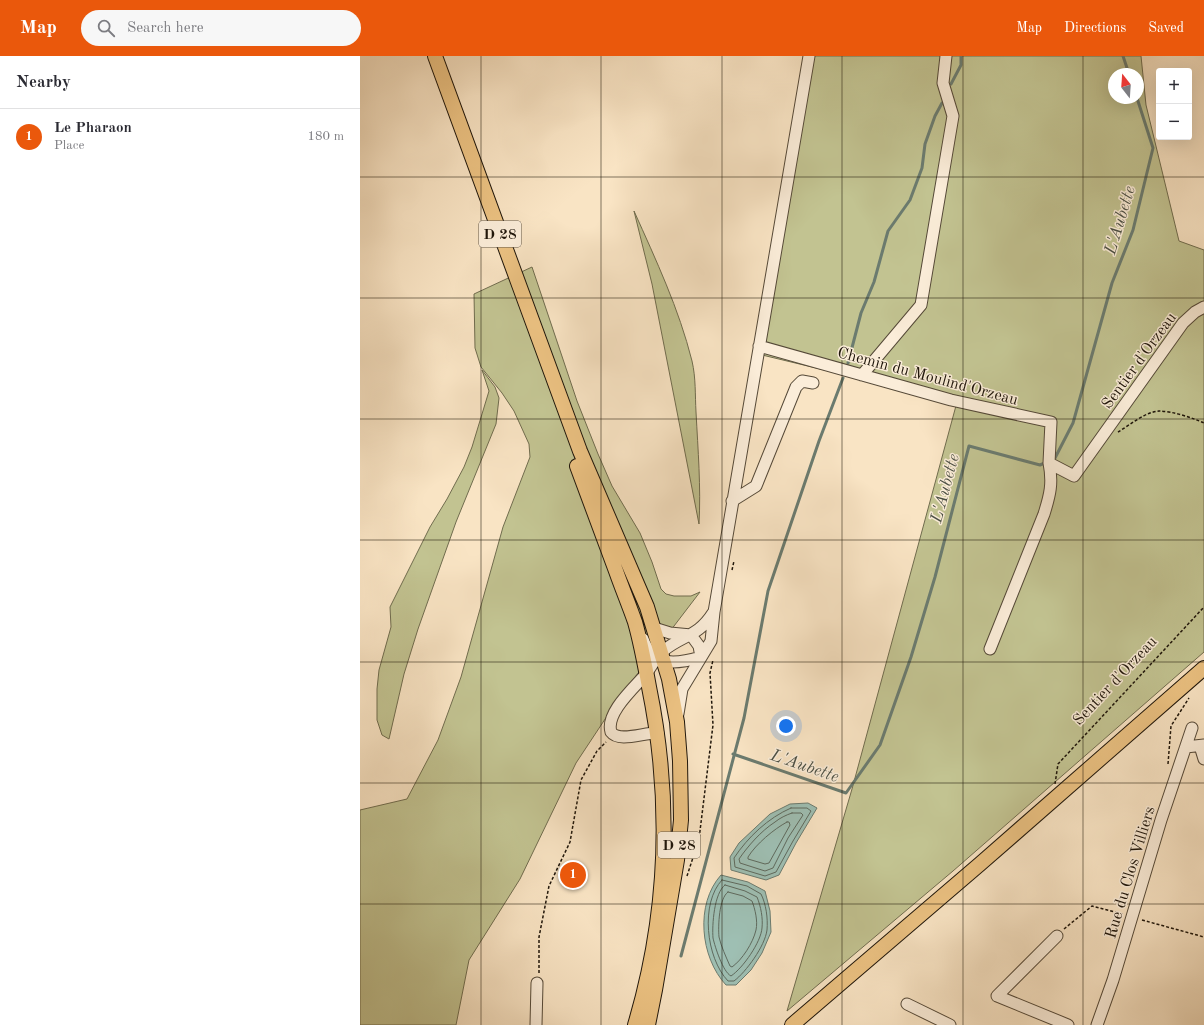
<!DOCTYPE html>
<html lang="en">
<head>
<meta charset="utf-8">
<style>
  :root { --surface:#fff; --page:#f7f7f7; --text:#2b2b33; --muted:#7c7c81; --line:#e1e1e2; --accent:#ea580c }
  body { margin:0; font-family:"Old Standard TT",serif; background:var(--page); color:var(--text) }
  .controls { position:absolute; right:12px; top:12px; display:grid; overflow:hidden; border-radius:4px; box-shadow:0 4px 16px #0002 }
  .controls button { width:36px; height:36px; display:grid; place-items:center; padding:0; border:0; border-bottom:1px solid var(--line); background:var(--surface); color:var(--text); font:20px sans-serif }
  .compass { position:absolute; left:748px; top:12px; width:36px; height:36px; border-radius:50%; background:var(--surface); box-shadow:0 4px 16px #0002; rotate:343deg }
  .you { position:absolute; left:426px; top:670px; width:14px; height:14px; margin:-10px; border:3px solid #fff; border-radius:50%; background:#1a73e8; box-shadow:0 0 0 6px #1a73e833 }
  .badge { display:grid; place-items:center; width:26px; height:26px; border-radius:50%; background:var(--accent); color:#fff; font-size:13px; font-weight:700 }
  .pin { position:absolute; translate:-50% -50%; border:2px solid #fff; box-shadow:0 1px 4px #0006 }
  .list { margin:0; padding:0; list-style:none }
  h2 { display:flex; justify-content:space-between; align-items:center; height:52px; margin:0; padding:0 16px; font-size:17px }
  h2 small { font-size:13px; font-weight:400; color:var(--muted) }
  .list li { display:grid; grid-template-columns:26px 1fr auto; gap:12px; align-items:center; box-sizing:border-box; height:56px; padding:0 16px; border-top:1px solid var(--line) }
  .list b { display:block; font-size:15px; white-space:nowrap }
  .list p { margin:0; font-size:13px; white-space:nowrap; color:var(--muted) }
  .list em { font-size:13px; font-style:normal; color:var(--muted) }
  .icon { flex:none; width:22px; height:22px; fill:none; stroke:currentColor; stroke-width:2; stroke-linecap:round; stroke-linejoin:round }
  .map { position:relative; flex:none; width:844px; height:969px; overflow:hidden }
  header { display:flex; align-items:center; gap:24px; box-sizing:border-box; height:56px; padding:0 20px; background:var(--accent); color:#fff }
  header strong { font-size:19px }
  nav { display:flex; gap:22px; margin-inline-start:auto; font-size:14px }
  .search { width:280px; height:36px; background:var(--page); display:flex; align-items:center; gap:10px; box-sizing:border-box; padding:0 14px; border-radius:22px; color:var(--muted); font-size:15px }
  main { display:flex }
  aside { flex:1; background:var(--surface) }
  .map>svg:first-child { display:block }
</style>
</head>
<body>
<header>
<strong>Map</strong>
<div class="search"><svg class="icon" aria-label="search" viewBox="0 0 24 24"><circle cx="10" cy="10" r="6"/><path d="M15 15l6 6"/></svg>Search here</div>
<nav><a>Map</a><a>Directions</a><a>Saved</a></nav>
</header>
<main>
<aside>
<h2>Nearby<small></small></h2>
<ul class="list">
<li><span class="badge">1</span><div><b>Le Pharaon</b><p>Place</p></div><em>180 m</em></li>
</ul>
</aside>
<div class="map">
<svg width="844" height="969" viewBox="0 0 844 969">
  <rect width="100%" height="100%" fill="#f9e4c4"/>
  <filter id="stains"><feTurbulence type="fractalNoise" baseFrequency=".005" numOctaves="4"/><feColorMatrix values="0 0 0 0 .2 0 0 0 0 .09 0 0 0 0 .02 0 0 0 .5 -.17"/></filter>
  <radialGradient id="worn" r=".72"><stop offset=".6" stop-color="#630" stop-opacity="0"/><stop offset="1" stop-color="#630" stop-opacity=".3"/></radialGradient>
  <!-- green -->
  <path fill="#c2c391" stroke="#706c4e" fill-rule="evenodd" d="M453 0H781L786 49 819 185 844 194V596L593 815 427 955 492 733 597 346 398 298ZM754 18H778V42H754Z
    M274 155C296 204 319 253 332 305 336 322 335 339 336 356 338 394 341 431 339 468L292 228Z
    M172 211 217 345 238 398 252 430 280 477 292 506 301 533 306 538 314 540H331L340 536 259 642 216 707 160 823 109 904 96 969H0V754L47 743 78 684 101 621 143 471 170 401 169 388 154 355 142 337 121 311 115 292 114 238Z
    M122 314 135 331 139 342 136 368 96 466 58 573 44 618 29 683 22 679 17 664V633L19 614 31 571 30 551 70 471 87 443 104 411 112 391 129 335Z"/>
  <!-- water -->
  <path fill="#9ebfb3" stroke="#6b7b6f" d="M448 747 457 752 436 787 419 819 406 824 371 814 370 801 379 787 410 758 430 748Z
    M361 819 388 826 405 835 410 855 411 876 402 897 391 914 376 929H366C340 901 335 848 361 819Z"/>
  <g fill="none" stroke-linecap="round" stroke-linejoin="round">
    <!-- shore -->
    <path stroke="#5e6a5e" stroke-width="1" d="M431 752H447L451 755 433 785 416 816 405 820 375 811 374 802C388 781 408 762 431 752Z
      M432 757H441L443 759 428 782 413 812 405 815 380 807 379 803C388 790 401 775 415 766 420 762 426 759 432 757Z
      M427 766H429L430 769 409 807 405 808 388 803V801C396 788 414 773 427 766Z
      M362 824 387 830 401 838C406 848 408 862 407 874 405 890 386 916 374 925H368C346 902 340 847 362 824Z
      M365 829 385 835 397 841C401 851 403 862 402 872 401 886 383 912 371 920 363 916 355 891 353 882 352 869 354 837 365 829Z
      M368 836 383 840 392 845C395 853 398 865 396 874 393 887 382 904 372 911L370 910C366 901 361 890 359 881 358 870 359 842 368 836Z"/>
    <!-- stream -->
    <path stroke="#6b7b6f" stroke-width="3" d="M763 0 769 18
      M591 28 601 9V0
      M488 307 501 257 514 226 528 175 550 144 562 112 565 88 575 60 582 47
      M692 404 695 402 713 367 752 227 773 174 793 92 777 42
      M373 698 486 737 520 689 551 601 575 521 609 390 680 409 687 406
      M321 900 384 662 408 535 459 385 483 322"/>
    <defs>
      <path id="minor" d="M399 290 591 344 691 366 689 407 714 420 823 267 835 256 844 251
        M502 319 561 249 593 60 583 27 586 0
        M372 445 396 430 436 331 442 325 453 327
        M283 583C293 612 317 608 341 601L339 590 331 579 310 577 294 572
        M630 593 684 458C690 439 693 427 689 407
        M318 658 322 633 351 585 354 556 449 0
        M298 677C285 676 259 687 251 676 245 657 275 631 286 618 292 610 295 602 303 595 322 579 338 581 353 557
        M840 690 844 703
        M826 691 844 689
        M697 880 637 940 708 969
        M547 948 590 969
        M176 969 177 927
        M737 969 753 924 801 764 832 672"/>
      <path id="major" d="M75 0 220 395 287 551 309 623 317 666 320 705 321 764 317 804 295 934 288 969
        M217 410C230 445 243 480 256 515 262 532 269 549 275 566 281 587 285 609 289 631 312 744 308 858 275 969
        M432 969 620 808 844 612"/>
    </defs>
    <!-- minor casing -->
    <use href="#minor" stroke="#554938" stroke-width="13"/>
    <!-- major casing -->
    <use href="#major" stroke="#1e150a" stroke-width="16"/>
    <!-- path -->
    <path stroke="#1e150a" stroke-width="1.5" stroke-dasharray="3 2" stroke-linecap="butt" d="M758 376C770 369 785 356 799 355 812 355 833 362 844 367
      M372 514 374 505
      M808 708 811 670 829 642
      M695 728 698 708 844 551
      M327 820 339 783 353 669 350 617 353 604
      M782 864 844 881
      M704 873 732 850 763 858
      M179 917V881L189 830 210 786 221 724 237 695 246 686"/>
    <!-- minor -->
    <use href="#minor" stroke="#fbedd9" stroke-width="11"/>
    <!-- major -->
    <use href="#major" stroke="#ecc282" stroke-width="14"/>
  </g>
  <!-- grid -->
  <path fill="none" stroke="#1e150a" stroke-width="1" stroke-opacity="0.55" d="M121 0V969M241 0V969M362 0V969M482 0V969M603 0V969M723 0V969M0 121H844M0 242H844M0 363H844M0 484H844M0 606H844M0 727H844M0 848H844"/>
  <g text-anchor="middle" stroke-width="3" stroke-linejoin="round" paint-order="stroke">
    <!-- shield labels -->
    <g fill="#fbedd9" stroke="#605648" stroke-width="1">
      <rect x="119" y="165" width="42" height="26" rx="3"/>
      <rect x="298" y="776" width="42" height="26" rx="3"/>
    </g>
    <g font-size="15" font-weight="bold" fill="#1e150a">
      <text x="140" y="183">D 28</text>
      <text x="319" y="794">D 28</text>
    </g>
    <!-- street labels -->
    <g font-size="16" fill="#1e150a" stroke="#fbedd9">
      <text transform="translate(778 304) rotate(-54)" y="6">Sentier d'Orzeau</text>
      <text transform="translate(568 319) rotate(15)" y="6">Chemin du Moulind'Orzeau</text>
      <text transform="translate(754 624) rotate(-47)" y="6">Sentier d'Orzeau</text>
      <text transform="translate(769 816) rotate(-73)" y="6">Rue du Clos Villiers</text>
    </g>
    <!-- water labels -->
    <g font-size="17" font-style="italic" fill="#4b5045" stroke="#fbedd9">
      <text transform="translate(759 164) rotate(-73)" y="6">L'Aubette</text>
      <text transform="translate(584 432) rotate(-75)" y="6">L'Aubette</text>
      <text transform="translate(445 709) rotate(19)" y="6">L'Aubette</text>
    </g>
  </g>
  <rect width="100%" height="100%" filter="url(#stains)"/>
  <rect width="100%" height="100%" fill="url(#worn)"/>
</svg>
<div class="controls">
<button>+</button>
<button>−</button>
</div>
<svg class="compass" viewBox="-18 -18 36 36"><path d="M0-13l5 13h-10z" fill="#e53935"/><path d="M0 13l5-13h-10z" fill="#7c7c81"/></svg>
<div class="you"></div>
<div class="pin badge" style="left:213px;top:819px">1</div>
</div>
</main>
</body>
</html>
